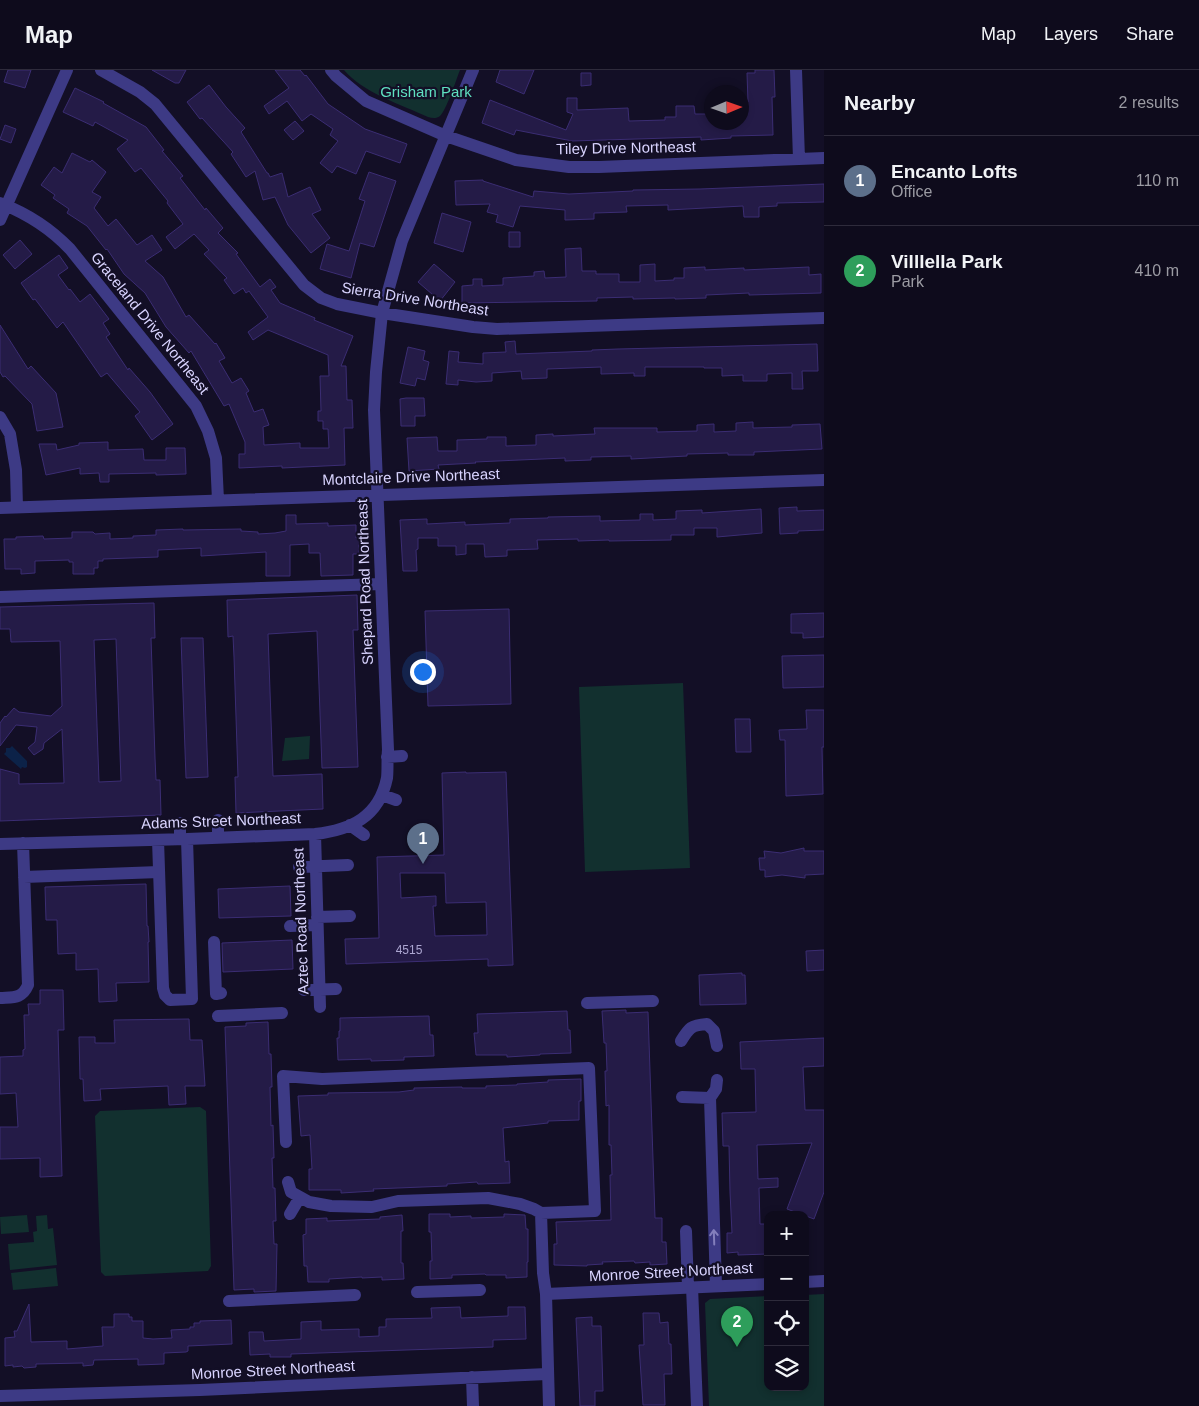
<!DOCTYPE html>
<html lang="en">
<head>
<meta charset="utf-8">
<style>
  :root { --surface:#0e0b1c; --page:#171425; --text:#f1f3f6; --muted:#9b9ba3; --line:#2e2b3b; --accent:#00e5ff }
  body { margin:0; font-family:Arial,sans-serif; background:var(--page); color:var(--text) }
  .controls { position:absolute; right:15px; bottom:15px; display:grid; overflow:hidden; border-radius:10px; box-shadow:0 2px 8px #0003 }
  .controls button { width:45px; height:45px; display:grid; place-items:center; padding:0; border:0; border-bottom:1px solid var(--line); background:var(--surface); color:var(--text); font:25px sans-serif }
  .compass { position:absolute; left:704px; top:15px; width:45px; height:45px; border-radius:50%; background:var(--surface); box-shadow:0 2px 8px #0003; rotate:88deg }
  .you { position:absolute; left:422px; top:601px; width:18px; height:18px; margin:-12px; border:4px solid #fff; border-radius:50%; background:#1a73e8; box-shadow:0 0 0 8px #1a73e833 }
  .badge { display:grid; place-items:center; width:32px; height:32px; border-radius:50%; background:var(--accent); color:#fff; font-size:16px; font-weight:700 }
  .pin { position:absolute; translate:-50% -41px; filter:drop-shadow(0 1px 2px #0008) }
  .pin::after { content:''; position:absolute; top:26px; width:18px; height:15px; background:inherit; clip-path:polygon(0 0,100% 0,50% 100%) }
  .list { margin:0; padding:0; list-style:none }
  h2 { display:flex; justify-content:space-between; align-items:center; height:65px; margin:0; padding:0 20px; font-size:21px }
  h2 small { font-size:16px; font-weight:400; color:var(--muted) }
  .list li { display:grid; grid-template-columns:32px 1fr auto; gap:15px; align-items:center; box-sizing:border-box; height:90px; padding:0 20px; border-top:1px solid var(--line) }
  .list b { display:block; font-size:19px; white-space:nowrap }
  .list p { margin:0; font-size:16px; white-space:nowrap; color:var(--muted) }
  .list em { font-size:16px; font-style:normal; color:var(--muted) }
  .icon { flex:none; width:28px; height:28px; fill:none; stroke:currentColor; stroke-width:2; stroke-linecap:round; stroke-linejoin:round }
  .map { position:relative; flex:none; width:824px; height:1336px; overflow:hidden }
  header { display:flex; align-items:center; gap:30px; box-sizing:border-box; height:70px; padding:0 25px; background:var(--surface); border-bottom:1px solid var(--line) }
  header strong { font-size:24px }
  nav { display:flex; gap:28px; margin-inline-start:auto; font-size:18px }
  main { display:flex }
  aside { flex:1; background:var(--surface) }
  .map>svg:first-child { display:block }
</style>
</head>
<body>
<header>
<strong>Map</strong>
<nav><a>Map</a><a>Layers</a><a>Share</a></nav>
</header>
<main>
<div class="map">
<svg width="824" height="1336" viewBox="0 0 824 1336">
  <rect width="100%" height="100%" fill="#130f26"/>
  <!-- green -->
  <path fill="#12302f" d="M344 0H460C456 10 447 39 440 46 436 49 432 48 428 47 402 35 362 22 344 0Z
    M683 613 690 798 585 802 579 617Z
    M310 666 309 689 282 691 285 668Z
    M200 1037 206 1041 211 1196 208 1201 105 1206 101 1202 95 1046 100 1041Z
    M27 1145 29 1162 1 1164 0 1147Z
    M47 1145 48 1159 53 1158 57 1195 10 1200 8 1174 34 1172 33 1162 37 1161 36 1146Z
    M56 1198 58 1216 13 1220 11 1203Z
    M824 1224V1336H709L705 1233 710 1229 768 1226V1317H805V1225Z"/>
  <!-- water -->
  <path fill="#0c2248" d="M12 676 27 691V697L25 698 22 697 21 699 4 684 6 682V678H10Z"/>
  <!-- building -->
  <path fill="#241b47" stroke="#3b2d73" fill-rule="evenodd" d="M8 0H31L25 18 4 12Z
    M152 0H186L179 13H175Z
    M275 0H300L305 6 306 5 328 34 365 59 407 74 400 93 366 81 356 104 337 96 332 103 320 93 338 71 330 65 333 59 311 44 302 51 287 31 269 44 264 36 289 18Z
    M500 0H534L524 24 496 12Z
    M755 0H774L775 27H772L773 65 731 66V68L701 70V67L572 71 516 60 514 65 482 53 490 30 566 60 573 44 567 42V28H577V40L628 38 629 51 665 50V47H676V36H694L695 44H712V52H742V32H748L747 3H755Z
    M581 3H591V15L581 16Z
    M209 15 226 37 245 58 241 62 267 103H268L270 107 282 103 288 127 310 117 321 140 312 144 330 168 311 183 288 155 275 127 263 130 255 101 246 107 231 84 233 82 202 48 200 49 187 32Z
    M75 18 104 32 103 33 146 57 164 80 162 81 183 106 180 108 205 140 206 138 223 158 218 163 238 183 236 184 260 217 270 209 276 217 271 220 280 233 315 248 314 250 353 266 341 296H346L347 330H352L353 358H344L345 395 282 398V396L239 398V384H245V372L229 334 224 336 191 281 189 283 166 257 145 223 124 204 107 179 106 180 87 156 67 143 69 139 53 128 55 125 41 115 54 97 62 103 72 83 90 92 92 90 106 102 92 122 101 127 94 138 108 156 116 149 137 175 152 165 162 180 145 191 163 207 186 247 189 245 215 274 216 273 225 288 219 291 232 313 241 308 249 321 246 323 254 342 263 339 269 355 263 357 264 375 300 373V378H329L328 359H323V351H318V341H321L320 306H329L328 285 268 260 253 270 248 262 268 247 249 221 246 223 243 218 234 224 224 210 227 208 204 184 209 180 194 164 175 179 166 167 183 154 167 133 168 131 141 98 135 102 117 79 128 70 95 52 93 56 63 42Z
    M295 51 304 61 293 70 284 60Z
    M5 55 16 59 11 73 0 69Z
    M369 102 396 111 374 177 360 173 351 208 320 199 327 174 349 181 365 131 359 129Z
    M483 110V111L533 127 534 121 569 124 633 121V120L700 119 824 114V132L777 133V136L759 137V147H744L743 136 668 140V135L626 136 627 142 594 143V149L565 150V140L520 136 513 157 496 152 498 145 487 142 490 134 456 135 455 111Z
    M442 143 471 152 463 182 434 173Z
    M509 162H520V177H509Z
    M20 170 32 184 15 199 3 185Z
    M581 178 582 201H596V204H619V212H640V195L655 194V211L674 210V208H684V198L705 197V200L744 198V200L809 197V205L821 204V223L749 225V223L706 225V228L675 229V228L633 229V227L597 228V231L462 233V216L473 215V209H482V216L503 215V208L534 206V202L544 201 545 208 566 207 565 179Z
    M59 185 68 198 58 205 69 220 70 219 80 232 90 224 109 249 103 253 110 264 106 267 128 300 129 298 150 322 173 354 152 370 135 346 140 342 107 303 101 307 63 252 57 258 35 229 33 230 21 213Z
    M434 194 455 212 440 231 418 212Z
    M0 255 28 299 31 296 56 323 63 357 37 361 32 334 5 306 3 307 0 302Z
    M515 271 516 284 592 281V280L618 279 817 274 818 301H802L803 319H792V303L767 304V311H743V305L722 306V298H704V297H645V306H634V303L601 304V297L547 299V308L522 309 521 301 492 303V311L476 312 458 310V315L446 314 449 281 459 282 458 292 483 294V283L506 282 505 272Z
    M408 277 425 281 423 290 429 292 425 310 417 308 415 316 400 313Z
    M406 328H424L425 346H415V356H401L400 329Z
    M753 352V358L792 357V355L820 354 822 379 754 382V385H728V383L687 384V386L631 389V386L591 387V390L565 391V388L475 392 476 393 438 395 439 399 409 401 407 368 437 367 438 381H457V370L487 369V367H506V376L536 375V365L553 364V366L595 364 594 358H657V362L697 361V355L714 354V362L736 361V353Z
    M108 372V380L143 379 144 390H166V378H185L186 404 156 405V403L109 404V412H100L99 403 80 404V398L46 405 39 374H56L57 380 79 375V373Z
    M797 437V441L824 440V460L798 461V463L780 464 779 438Z
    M761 439 762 463 717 467V458H694V465H671V470L609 471V470L578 471V469L537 470 538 479 507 480V486L485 487 484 474H466V484L456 485V476H438V468H418V479L416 480 417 501H403L400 450 427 449V454L465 452V455L510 453V449L548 448V447L600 446V451L640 450V444H653V450L676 449V441L702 440V443Z
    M286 445H296V454L328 453V456L356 455V468H359V484H353V505L321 506 320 483H309V474L290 475V506H266V482L201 486V478L158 480V487L103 489V491H98V498H94V504H73V492H69V490L35 491V503L21 504V499H5L4 469H16V467L43 466 44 469 72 468V462H93L95 464 110 463V469L133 468V466L156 465V460L183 459V460L241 459V461L258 462V464L275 463 286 461Z
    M357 525 358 560H353L358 697 322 698 317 561 268 564 273 706 322 704 323 739 236 743 235 707H238L234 587 233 566 228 567 227 530Z
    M154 533 155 568H151L155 688 156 710H160L161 745 0 751V699L19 704V714L64 713 62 659 44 673 43 679 34 685 28 678 35 672 37 657 16 655 0 676V653L5 646 6 647 14 638 19 642 51 646 62 636 60 571 11 572 10 559H0V537ZM116 569 121 711 99 712 94 570Z
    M509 539 511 634 428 636 425 541Z
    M824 543V567L803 568V563H791V544Z
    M181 568H203L208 707 186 708Z
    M824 585V617L783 618 782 586Z
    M806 640H824V677H822L823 724 786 726 785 670H780L779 660 807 659Z
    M735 649H750L751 682H736Z
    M466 702V703L506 702 513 895 488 896V889L346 894 345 869 379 868 377 787 444 785 442 703ZM400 803H445L446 833 486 832 487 865 435 866 433 836H436V826L401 828Z
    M804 778V781H824V804L805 805V808L782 805 765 807V800H760L759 788H765L764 781 781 783Z
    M146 814 147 856H148L149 872H148L149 912 116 913 117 931 99 932 98 899 76 900V883L58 884 57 850H46L45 817Z
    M290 816 291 846 219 848 218 819Z
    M292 870 293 899 223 902 222 873Z
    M824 880V900L807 901 806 881Z
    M742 903V905H745L746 934 700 935 699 905Z
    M40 920H63L64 960H58L62 1106 40 1107V1088L0 1089V1057H18L16 1023 0 1024V987L23 986V980L25 979 24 945H29L28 934H40Z
    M626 940V943L648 942 655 1148H662V1172H666L667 1194 650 1195V1192L635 1193 634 1191 602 1192 603 1194 587 1195V1196L554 1195V1174H557L556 1152 611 1150 610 1105H612L611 1075H609V1035L606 1036 605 1001H607L606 973H604L602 941Z
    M567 941 568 960H570L571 983 540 984V985L507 987V985H476L474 963H478L477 944Z
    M429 946 430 965H433L434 986 404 987V990L371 991V989L338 990 337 968H339V961H340V948Z
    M189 949 190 970H202L205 1016H185L186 1034 169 1035 168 1016 100 1019 101 1030 84 1031 83 1009H80L79 967H95V973H115L114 950Z
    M268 952 269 984H271L272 1017H270L271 1056 273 1055 274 1088H272L273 1118H275L276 1151H273L274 1174H277L276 1221 254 1222V1219L234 1220 225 957 246 956V953Z
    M824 968V996L803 997 805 1040H824V1122L814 1149 787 1139 812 1073 757 1075 758 1109 778 1108V1117L759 1118 760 1154H768V1184L738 1185V1182L727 1183V1163H732L730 1122 729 1076H723L722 1043 756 1042 755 999H741L740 972Z
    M581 1009V1031H579V1050L548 1051V1053L503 1058 505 1092 509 1091 510 1113 478 1114 477 1112 447 1114V1116L373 1119 374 1121 341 1123V1120H309V1099H312L310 1065 301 1066 298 1026 328 1025V1023L399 1022 414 1020V1018L462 1017V1018H486V1016L517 1015V1014L548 1012V1010Z
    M429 1144H450V1147L471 1146V1148L504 1147V1144L525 1145 526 1159H528V1192H527V1207L506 1208V1205H486L485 1204 452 1205V1208L430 1209V1191H432L431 1162H429Z
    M402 1145 403 1161H401V1193H403L404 1209 382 1210V1207L362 1208V1207L329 1209V1212H308L307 1196H304L303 1165 306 1164V1149L327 1148V1151L380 1149V1147Z
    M29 1234 31 1272 67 1271V1279L103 1276 102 1257H114V1244H129V1247H132V1251H143V1268L153 1269 172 1268 171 1260 190 1259V1257H194V1253H200V1251L231 1250 232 1274 188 1276V1281L186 1282 164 1283V1294L138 1295V1289L94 1290 93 1295 83 1296V1293L36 1294V1297L24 1298 22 1296 13 1297V1295L5 1296V1268L15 1267 14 1261H17Z
    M460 1237 461 1248 508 1246V1237H525L526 1269 493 1270V1277L291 1284V1287H270V1284L250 1285 249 1262H263L264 1271 301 1269V1252L321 1251V1260L359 1259V1267L379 1266V1257H386V1249L432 1248 431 1238Z
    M643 1243H659L660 1253 668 1252 669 1274H671L672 1304H664L665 1335H643L639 1275H644Z
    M592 1247V1256H601L603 1321H595V1336H580L576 1248Z"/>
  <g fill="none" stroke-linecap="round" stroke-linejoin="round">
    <!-- minor -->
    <path stroke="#3d3a85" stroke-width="12" d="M101 0 140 22 155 34 304 215 321 228 337 234 382 243 473 257 497 259 824 248
      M331 0 336 6 366 31 446 66 516 90 569 97H599L824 88
      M796 0 799 89
      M0 133C26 143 51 159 70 179L196 336 208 361 216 388 218 430
      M0 150 67 0
      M0 347 10 364 16 400 17 437
      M0 438 824 410
      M0 527 381 514
      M387 687 402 686
      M382 725 396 730
      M218 750V768
      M180 753V769
      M350 755 364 765
      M315 764 320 937
      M158 770 163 918 165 925 170 930 192 929 187 769
      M0 774 187 769 315 764C351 760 379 747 387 708 388 699 387 689 388 680L374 340 376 302 382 243 402 171 473 0
      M299 797 348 795
      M24 807 159 802
      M317 847 350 846
      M290 856 317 855
      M214 872 216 924 221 923
      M304 920 336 919
      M0 928C13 927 22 929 28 915L23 773
      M587 933 653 931
      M218 946 282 943
      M681 971C689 958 691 955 707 954L714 961 717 976
      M682 1027 710 1028 716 1019 717 1010
      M710 1028 716 1216
      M286 1072 283 1006 322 1009 589 998 595 1141 541 1143
      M288 1112 291 1122 309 1132 331 1136 372 1137 398 1131 488 1128 520 1134 534 1139 541 1143 543 1203 546 1224 549 1336
      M290 1144 300 1127
      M686 1161 688 1217
      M805 1212 824 1211
      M692 1217 697 1336
      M417 1222 480 1220
      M546 1224 768 1214
      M229 1231 355 1225
      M472 1307 473 1336
      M0 1326 200 1320 547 1304"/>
  </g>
  <!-- one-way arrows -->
  <defs><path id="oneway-shaft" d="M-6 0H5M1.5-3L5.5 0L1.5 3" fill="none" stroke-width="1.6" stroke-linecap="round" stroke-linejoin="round" transform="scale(1.25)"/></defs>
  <use stroke="#837fbc" href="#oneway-shaft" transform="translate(714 1167) rotate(-92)"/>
  <g text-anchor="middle" stroke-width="4.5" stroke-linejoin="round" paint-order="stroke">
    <!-- number labels -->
    <g font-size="12" fill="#aca6d1">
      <text x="409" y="884">4515</text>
    </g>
    <!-- park labels -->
    <g font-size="15" fill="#5fe0c0" stroke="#130f26">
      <text x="426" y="27">Grisham Park</text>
    </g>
    <!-- street labels -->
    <g font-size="15" fill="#d9d4ff" stroke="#130f26">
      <text transform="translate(626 78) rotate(-1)" y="5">Tiley Drive Northeast</text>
      <text transform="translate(415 229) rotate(9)" y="5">Sierra Drive Northeast</text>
      <text transform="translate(150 253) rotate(51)" y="5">Graceland Drive Northeast</text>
      <text transform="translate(411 407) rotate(-2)" y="5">Montclaire Drive Northeast</text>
      <text transform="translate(365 512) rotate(-92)" y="5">Shepard Road Northeast</text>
      <text transform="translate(221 751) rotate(-2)" y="5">Adams Street Northeast</text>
      <text transform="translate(301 851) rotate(-92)" y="5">Aztec Road Northeast</text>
      <text transform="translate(671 1202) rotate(-3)" y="5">Monroe Street Northeast</text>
      <text transform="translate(273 1300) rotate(-3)" y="5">Monroe Street Northeast</text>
    </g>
  </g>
</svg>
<div class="controls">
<button>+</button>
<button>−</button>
<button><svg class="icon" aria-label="locate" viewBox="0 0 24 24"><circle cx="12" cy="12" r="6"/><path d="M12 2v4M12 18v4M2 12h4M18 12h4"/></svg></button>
<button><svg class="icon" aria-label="layers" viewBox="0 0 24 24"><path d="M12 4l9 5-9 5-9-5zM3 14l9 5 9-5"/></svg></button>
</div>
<svg class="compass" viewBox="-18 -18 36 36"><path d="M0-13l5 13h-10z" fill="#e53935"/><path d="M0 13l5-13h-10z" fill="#9b9ba3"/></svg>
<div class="you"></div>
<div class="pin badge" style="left:423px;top:794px;background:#5c6f8a">1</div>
<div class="pin badge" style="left:737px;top:1277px;background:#2e9e5b">2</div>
</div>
<aside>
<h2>Nearby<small>2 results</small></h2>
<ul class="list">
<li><span class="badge" style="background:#5c6f8a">1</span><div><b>Encanto Lofts</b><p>Office</p></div><em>110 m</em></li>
<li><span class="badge" style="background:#2e9e5b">2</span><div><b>Villlella Park</b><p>Park</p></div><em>410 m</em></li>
</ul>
</aside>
</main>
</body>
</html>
